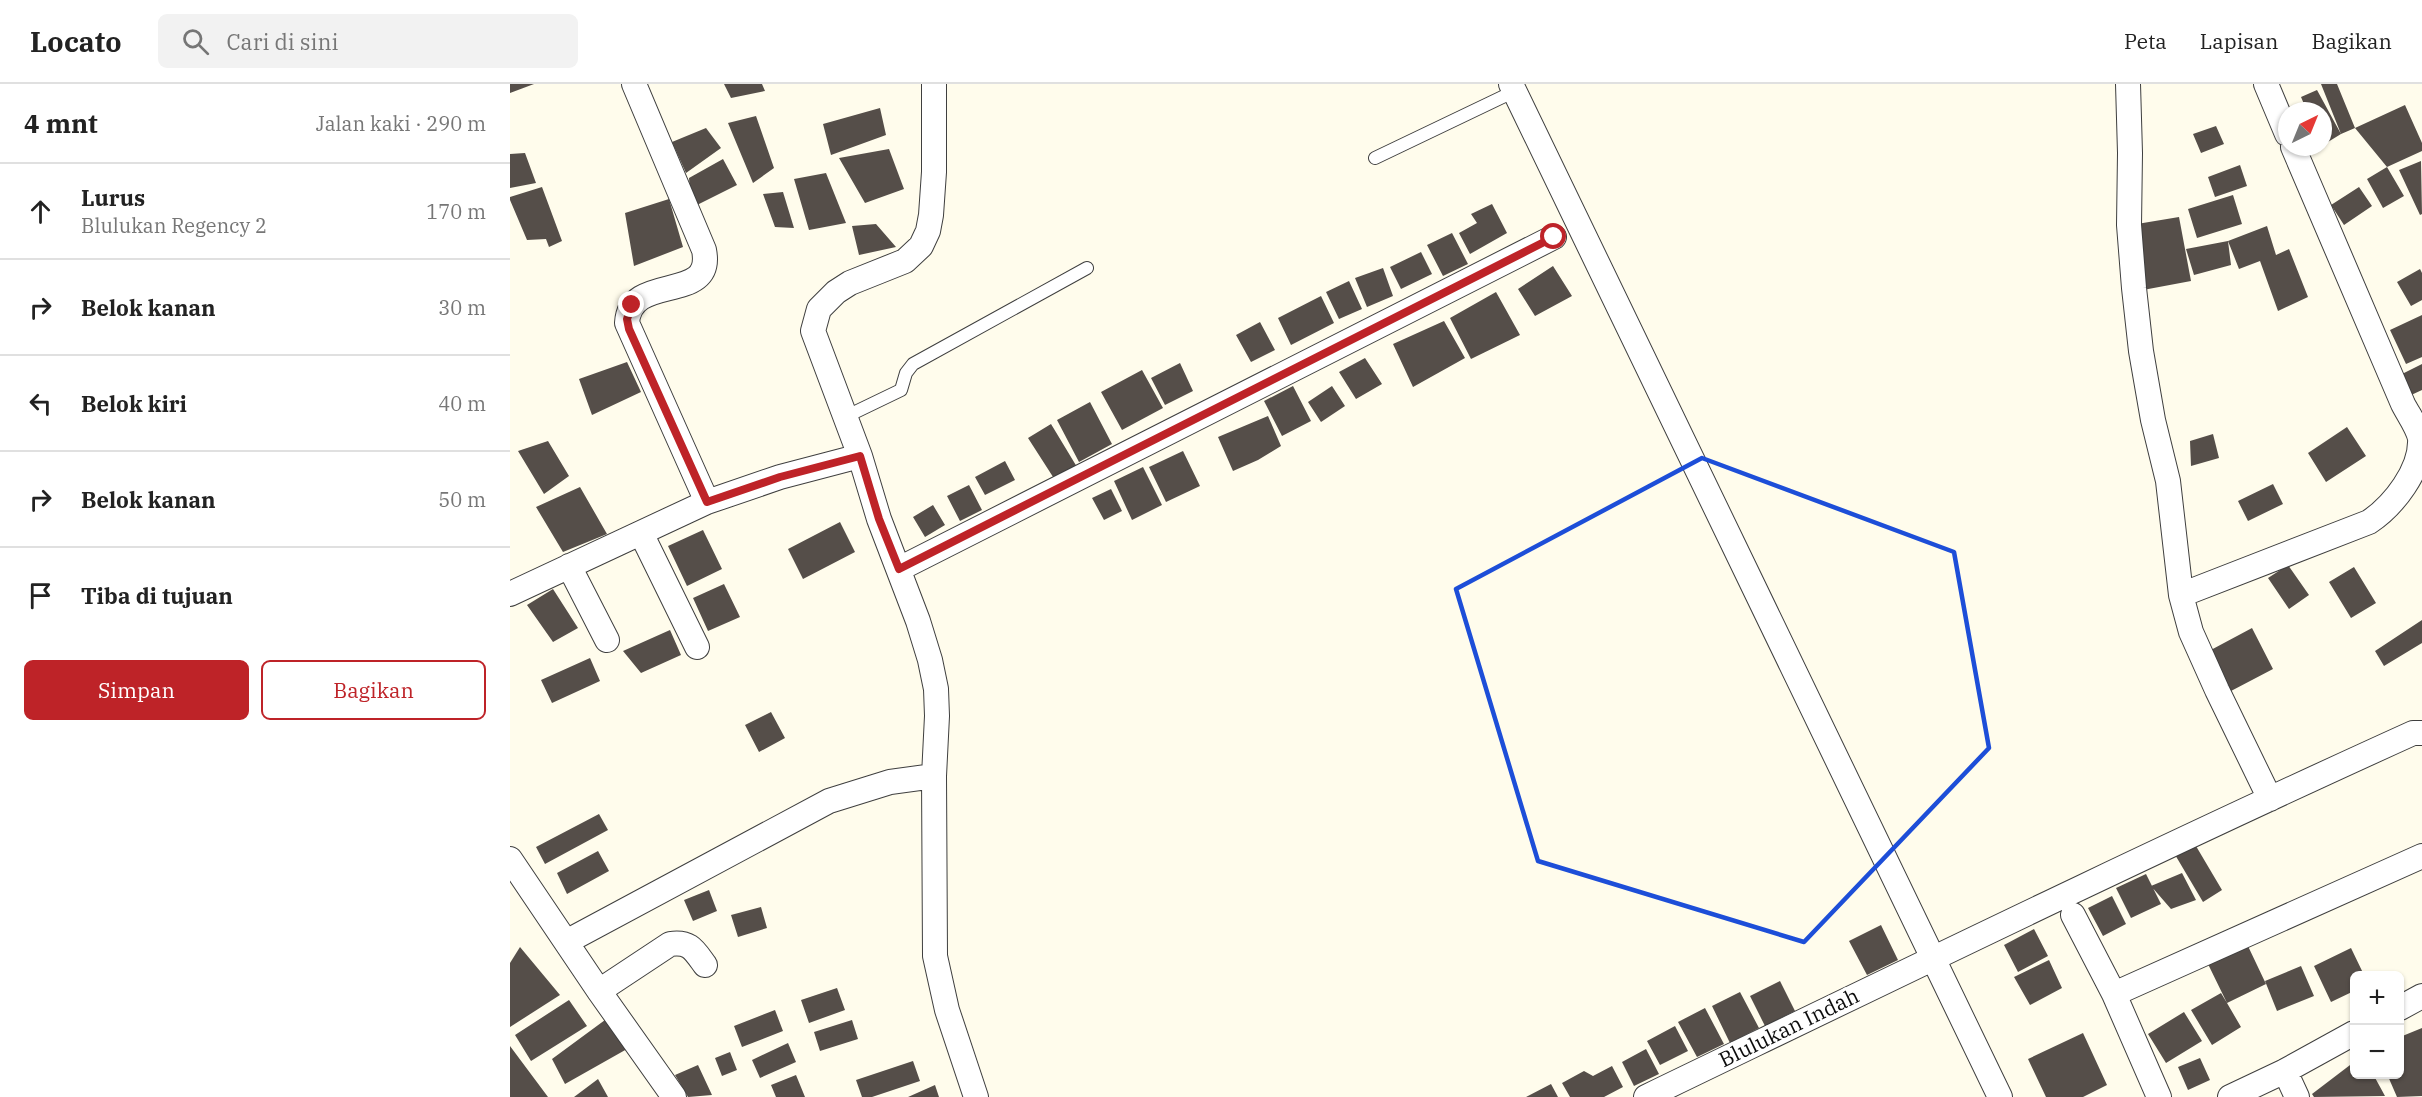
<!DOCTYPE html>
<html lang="id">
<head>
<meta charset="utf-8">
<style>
  :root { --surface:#fff; --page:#f2f2f2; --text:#222; --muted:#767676; --line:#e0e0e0; --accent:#be2328 }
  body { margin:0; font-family:"IBM Plex Serif",serif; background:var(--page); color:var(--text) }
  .controls { position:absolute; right:18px; bottom:18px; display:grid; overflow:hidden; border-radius:9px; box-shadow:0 2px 4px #0004 }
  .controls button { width:54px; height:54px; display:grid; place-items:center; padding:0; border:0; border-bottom:2px solid var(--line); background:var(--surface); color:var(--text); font:30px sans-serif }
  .compass { position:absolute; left:1768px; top:18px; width:54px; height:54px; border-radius:50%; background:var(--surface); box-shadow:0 2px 4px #0004; rotate:43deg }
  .stop { position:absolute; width:18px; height:18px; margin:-14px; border:4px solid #be2328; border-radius:50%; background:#fff }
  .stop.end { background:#be2328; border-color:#fff; box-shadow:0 2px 6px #0008 }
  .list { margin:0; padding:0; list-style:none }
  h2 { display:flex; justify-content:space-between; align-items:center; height:78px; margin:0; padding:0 24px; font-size:26px }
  h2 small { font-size:20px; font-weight:400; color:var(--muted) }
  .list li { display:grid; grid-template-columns:39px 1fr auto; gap:18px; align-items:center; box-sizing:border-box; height:96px; padding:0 24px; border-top:2px solid var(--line) }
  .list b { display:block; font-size:22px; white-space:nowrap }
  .list p { margin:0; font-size:20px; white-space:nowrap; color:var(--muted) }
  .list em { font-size:20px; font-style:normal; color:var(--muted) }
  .actions { display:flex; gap:12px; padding:18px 24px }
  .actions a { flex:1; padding:14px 0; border:2px solid var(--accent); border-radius:9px; text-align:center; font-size:21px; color:var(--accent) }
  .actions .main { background:var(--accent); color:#fff }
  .icon { flex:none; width:33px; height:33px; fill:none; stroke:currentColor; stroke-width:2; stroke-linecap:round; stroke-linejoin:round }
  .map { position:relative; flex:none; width:1912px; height:1013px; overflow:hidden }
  header { display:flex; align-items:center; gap:36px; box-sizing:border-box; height:84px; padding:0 30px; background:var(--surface); border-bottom:2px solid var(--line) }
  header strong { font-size:28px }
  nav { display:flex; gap:33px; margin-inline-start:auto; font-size:21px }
  .search { width:420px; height:54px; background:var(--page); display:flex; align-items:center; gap:15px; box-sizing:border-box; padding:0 21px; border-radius:9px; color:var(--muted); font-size:22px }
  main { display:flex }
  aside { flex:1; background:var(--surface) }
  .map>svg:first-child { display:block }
</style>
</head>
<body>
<header>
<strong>Locato</strong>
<div class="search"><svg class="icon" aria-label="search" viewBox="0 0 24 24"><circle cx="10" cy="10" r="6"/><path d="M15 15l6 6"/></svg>Cari di sini</div>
<nav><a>Peta</a><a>Lapisan</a><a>Bagikan</a></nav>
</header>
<main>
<aside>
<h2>4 mnt<small>Jalan kaki · 290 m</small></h2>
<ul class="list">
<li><svg class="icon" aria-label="ahead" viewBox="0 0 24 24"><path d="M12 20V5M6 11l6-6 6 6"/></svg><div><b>Lurus</b><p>Blulukan Regency 2</p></div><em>170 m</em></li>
<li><svg class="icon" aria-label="right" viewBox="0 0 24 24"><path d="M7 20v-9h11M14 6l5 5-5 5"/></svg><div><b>Belok kanan</b></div><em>30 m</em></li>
<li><svg class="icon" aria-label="left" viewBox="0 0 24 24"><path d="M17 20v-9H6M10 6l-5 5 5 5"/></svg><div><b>Belok kiri</b></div><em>40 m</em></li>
<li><svg class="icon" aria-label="right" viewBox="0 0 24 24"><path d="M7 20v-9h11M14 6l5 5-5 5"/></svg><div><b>Belok kanan</b></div><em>50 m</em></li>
<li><svg class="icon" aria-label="arrive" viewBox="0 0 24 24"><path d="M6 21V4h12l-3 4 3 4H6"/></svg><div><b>Tiba di tujuan</b></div></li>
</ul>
<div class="actions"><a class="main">Simpan</a><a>Bagikan</a></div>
</aside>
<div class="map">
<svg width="1912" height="1013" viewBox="0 0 1912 1013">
  <rect width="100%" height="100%" fill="#fffcec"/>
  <!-- building -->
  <path fill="#554e49" d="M0 0H24L0 9Z
    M214 0H252L255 7 221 14Z
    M1811 0H1827L1845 44 1895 21 1912 59V67L1877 83 1845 44 1831 50 1813 61V27H1797L1791 13 1807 6 1831 50Z
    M370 24 376 51 321 71 313 40Z
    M246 32 264 84 243 99 218 39Z
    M1706 42 1714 60 1691 69 1683 50Z
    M196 44 211 64 176 89 162 58Z
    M379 65 394 105 355 119 329 74Z
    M15 69 26 99 0 104V70Z
    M213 75 227 101 181 124 179 94Z
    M1911 77 1912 130 1910 131 1889 86Z
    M1730 81 1737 102 1705 113 1698 93Z
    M1877 83 1894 112 1873 124 1857 95Z
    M316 89 336 139 299 146 284 95Z
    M32 103 52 157 39 163 36 155 17 156 0 116V113Z
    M1849 103 1862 122 1834 141 1821 121Z
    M273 108 284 144 265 143 253 110Z
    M1723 111 1732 140 1687 154 1678 125Z
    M159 115 173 163 124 182 115 129Z
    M982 120 997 149 960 170 949 149 967 139 961 130Z
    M1669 133 1681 197 1633 206 1621 141Z
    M366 140 386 163 349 171 342 142Z
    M1757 142 1766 171 1779 165 1798 213 1768 227 1750 177 1729 185 1718 157Z
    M942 149 958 180 933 192 917 161Z
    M1718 157 1721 181 1684 191 1676 165Z
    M911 168 922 190 891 205 880 183Z
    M1043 182 1062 212 1025 232 1008 205Z
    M873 184 883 212 857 223 845 194Z
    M1910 185 1912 189V216L1901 222 1887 198Z
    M839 197 852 225 829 235 816 208Z
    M986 208 1010 251 961 275 940 234Z
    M811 212 824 239 781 261 768 234Z
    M1912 231V273L1896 280 1880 246Z
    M934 237 955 274 903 303 883 260Z
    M750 238 765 266 741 278 726 251Z
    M855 274 872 300 846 315 829 288Z
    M117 278 131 308 82 331 69 295Z
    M670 279 683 307 655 321 641 294Z
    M1912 280V306L1899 312 1888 292Z
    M632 286 653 324 612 346 591 308Z
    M783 302 801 337 772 352 754 317Z
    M822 302 835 322 811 338 798 318Z
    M580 318 602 360 569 378 547 336Z
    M758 332 771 362 748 376 723 387 708 353Z
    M541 340 567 383 545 396 518 354Z
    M1837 343 1856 372 1816 398 1798 369Z
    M1703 350 1709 374 1681 382 1680 357Z
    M38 357 59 392 34 410 8 367Z
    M673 367 690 402 656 418 639 383Z
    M495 377 505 396 475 411 465 393Z
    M633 383 652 421 622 436 604 397Z
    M1763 400 1773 420 1738 437 1728 417Z
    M459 401 472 426 450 437 437 412Z
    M70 403 97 450 53 468 26 423Z
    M601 405 612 427 594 436 582 414Z
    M423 421 435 441 415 453 403 433Z
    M330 438 345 468 293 495 278 465Z
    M193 446 212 485 177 502 158 462Z
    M1778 481 1799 511 1779 525 1758 494Z
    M1844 483 1866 519 1841 534 1819 498Z
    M214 500 230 533 198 547 183 514Z
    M43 505 68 544 43 558 17 521Z
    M1912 536V559L1874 582 1865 567Z
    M1742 544 1763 585 1721 607 1699 567Z
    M160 546 171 571 131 589 113 567Z
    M80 574 90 597 42 619 31 596Z
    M261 628 275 654 249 668 235 641Z
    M89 730 98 746 35 780 26 763Z
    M1683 757 1712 806 1693 818 1664 769Z
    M88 767 99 787 57 810 47 789Z
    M1672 789 1686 816 1661 825 1641 802Z
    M1636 790 1651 820 1621 834 1606 804Z
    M199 806 207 827 183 837 174 816Z
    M1602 812 1616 840 1593 852 1578 824Z
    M251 823 257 844 228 853 221 831Z
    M1371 841 1388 876 1357 891 1339 857Z
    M1524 845 1538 872 1508 888 1494 861Z
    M1737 860 1756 900 1717 919 1731 943 1702 961 1681 926 1711 909 1717 919 1697 878Z
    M10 863 50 911 0 943V879Z
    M1841 864 1854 891H1845L1844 907 1821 918 1804 882Z
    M1539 876 1552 904 1520 921 1504 893Z
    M1791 882 1804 912 1767 927 1755 897Z
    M1270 897 1285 927 1255 942 1240 912Z
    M327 904 335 926 299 939 291 916Z
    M1230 908 1249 944 1220 959 1202 922Z
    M59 916 77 942 21 977 5 951Z
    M1195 924 1214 960 1187 973 1168 938Z
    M265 926 273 947 232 963 224 942Z
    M1674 928 1692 957 1656 979 1638 950Z
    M95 936 117 965 55 1000 42 975Z
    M342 936 348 955 310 967 304 948Z
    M1165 942 1178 967 1150 981 1137 957Z
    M1912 944V1012L1887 1013 1877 990H1890V953Z
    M1573 949 1597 1001 1573 1013H1536L1518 975Z
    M278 959 286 978 250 994 242 976Z
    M0 962 38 1013H0Z
    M1136 965 1149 990 1124 1002 1112 978Z
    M220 968 227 986 212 992 205 974Z
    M1690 974 1700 996 1678 1006 1668 983Z
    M403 977 410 997 362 1013H352L346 996Z
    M1844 978V990H1863L1875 1012 1804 1013 1802 1010Z
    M188 981 202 1011 178 1013 165 991Z
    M1102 982 1113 1003 1094 1013H1060L1052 999 1074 987 1083 992Z
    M286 991 295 1013H266L261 1001Z
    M88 995 98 1013H64Z
    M1041 1000 1048 1013H1016Z
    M425 1001 429 1013H398Z"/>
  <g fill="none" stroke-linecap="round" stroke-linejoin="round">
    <defs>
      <path id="service" d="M865 74 1005 7
        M335 333 391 306 396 289 403 280 577 184"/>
      <path id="minor" d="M124 0 194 166C205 221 120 187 117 239L197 418
        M424 0V88L421 131 418 147 411 162 395 177 340 199 326 208 309 225 303 247 350 372 369 435 408 537 420 576 426 605 427 632 424 692 425 872 437 926 466 1013
        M1001 0 1490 1013
        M1618 0 1620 69 1619 141 1624 204 1631 267 1643 336 1658 397 1671 511 1681 548 1707 606 1760 715
        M1756 0 1777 50
        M131 449 187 563
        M59 482 97 556
        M389 485 1044 153
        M0 510 197 418 270 393 350 372
        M1671 511 1859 438C1883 422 1912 386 1910 354 1907 342 1898 330 1893 320L1783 63
        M0 775 89 907 164 1013
        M1563 831 1604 910 1649 1013
        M56 858 319 717 380 698 424 692
        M89 907 160 860C180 857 184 866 195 881
        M1604 910 1912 772
        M1890 924 1912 912
        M1775 987 1787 1013
        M1136 1013C1391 890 1645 766 1903 649H1912
        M1720 1013 1775 987 1844 949"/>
    </defs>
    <!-- service casing -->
    <use href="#service" stroke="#3f3f3f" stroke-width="14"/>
    <!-- minor casing -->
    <use href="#minor" stroke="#3f3f3f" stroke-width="26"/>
    <!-- service -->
    <use href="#service" stroke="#fff" stroke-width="12"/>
    <!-- minor -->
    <use href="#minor" stroke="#fff" stroke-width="24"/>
  </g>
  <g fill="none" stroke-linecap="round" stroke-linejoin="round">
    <!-- route -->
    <path stroke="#be2328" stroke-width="8" d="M122 221 117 235 119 245 197 418 270 393 350 372 369 435 389 485 1044 153"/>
  </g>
  <!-- marked area -->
  <path fill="none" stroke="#1d4ed8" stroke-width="4.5" stroke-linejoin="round" d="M1192 374 1444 468 1479 664 1294 858 1028 777 946 505Z"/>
  <g text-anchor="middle" stroke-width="6" stroke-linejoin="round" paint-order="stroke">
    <!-- street labels -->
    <g font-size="21" fill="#0c0c0c" stroke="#fff">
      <text transform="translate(1279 944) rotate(-26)" y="7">Blulukan Indah</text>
    </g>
  </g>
</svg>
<div class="controls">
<button>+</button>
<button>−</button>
</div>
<svg class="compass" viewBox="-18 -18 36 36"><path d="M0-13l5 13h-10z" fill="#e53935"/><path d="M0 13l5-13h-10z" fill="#767676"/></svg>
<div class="stop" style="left:1044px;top:153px"></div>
<div class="stop end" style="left:122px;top:221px"></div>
</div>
</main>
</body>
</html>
